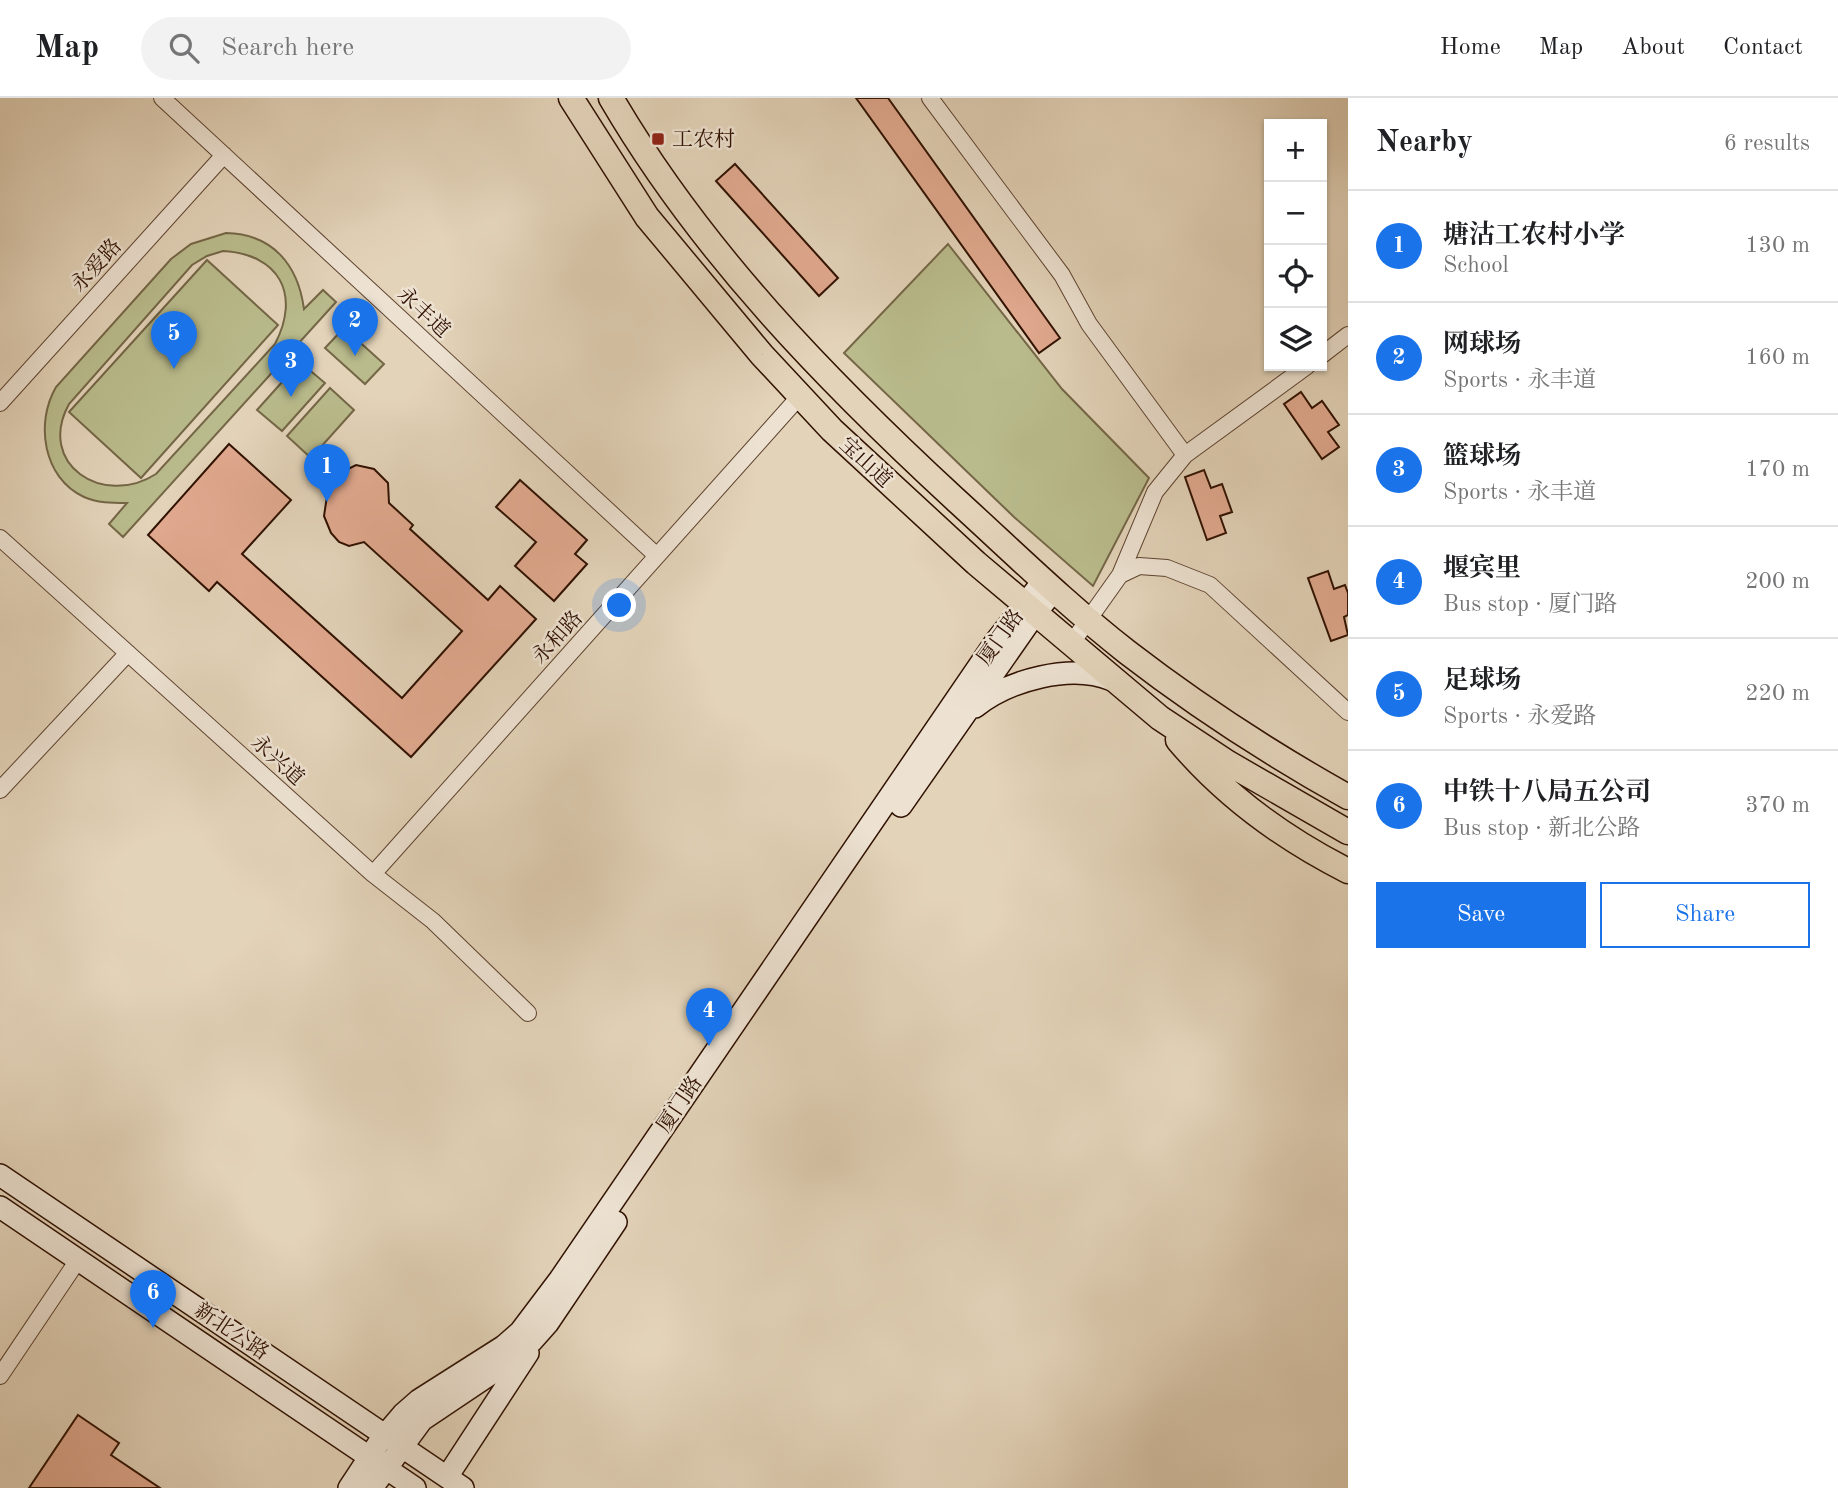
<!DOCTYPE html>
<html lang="en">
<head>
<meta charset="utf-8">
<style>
  :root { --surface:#fff; --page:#f2f2f2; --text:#202124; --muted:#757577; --line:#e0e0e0; --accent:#1a73e8 }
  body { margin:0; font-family:"Old Standard TT","Noto Serif SC",serif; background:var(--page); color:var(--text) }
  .controls { position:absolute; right:21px; top:21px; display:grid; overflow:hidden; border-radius:0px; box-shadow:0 2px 5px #0004 }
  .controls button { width:63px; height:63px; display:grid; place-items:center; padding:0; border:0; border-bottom:2px solid var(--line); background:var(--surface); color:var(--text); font:35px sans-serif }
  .you { position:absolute; left:620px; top:508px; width:24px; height:24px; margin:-18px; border:5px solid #fff; border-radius:50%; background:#1a73e8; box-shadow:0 0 0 10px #1a73e833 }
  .badge { display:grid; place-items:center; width:46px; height:46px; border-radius:50%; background:var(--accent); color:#fff; font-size:23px; font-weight:700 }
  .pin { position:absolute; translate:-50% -58px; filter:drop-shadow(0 2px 4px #0008) }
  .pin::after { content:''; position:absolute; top:37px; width:24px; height:21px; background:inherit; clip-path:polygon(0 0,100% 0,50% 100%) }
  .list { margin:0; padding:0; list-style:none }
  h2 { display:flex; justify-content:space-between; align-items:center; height:91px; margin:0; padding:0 28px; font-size:30px }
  h2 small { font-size:23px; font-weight:400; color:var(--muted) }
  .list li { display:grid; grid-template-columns:46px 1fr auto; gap:21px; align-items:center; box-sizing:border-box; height:112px; padding:0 28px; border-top:2px solid var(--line) }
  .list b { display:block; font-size:26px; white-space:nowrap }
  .list p { margin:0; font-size:23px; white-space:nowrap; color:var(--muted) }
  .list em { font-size:23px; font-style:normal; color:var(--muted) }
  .actions { display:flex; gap:14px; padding:21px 28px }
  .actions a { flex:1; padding:16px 0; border:2px solid var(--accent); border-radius:0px; text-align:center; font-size:24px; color:var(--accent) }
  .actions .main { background:var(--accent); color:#fff }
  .icon { flex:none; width:38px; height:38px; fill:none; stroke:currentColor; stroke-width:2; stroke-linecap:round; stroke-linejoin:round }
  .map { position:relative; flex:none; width:1348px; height:1390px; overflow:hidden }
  header { display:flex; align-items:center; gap:42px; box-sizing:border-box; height:98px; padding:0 35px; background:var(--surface); border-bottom:2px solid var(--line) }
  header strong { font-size:33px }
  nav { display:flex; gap:38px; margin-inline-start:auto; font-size:24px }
  .search { width:490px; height:63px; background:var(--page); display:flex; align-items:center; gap:18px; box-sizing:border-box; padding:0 24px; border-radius:38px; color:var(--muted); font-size:26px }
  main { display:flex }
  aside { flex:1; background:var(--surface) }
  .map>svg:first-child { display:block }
</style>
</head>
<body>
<header>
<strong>Map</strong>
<div class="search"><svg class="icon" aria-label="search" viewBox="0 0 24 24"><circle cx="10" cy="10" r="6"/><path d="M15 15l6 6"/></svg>Search here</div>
<nav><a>Home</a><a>Map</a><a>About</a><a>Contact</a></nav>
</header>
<main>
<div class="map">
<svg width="1348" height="1390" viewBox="0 0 1348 1390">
  <rect width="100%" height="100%" fill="#e3d3b9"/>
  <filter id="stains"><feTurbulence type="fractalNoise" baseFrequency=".00286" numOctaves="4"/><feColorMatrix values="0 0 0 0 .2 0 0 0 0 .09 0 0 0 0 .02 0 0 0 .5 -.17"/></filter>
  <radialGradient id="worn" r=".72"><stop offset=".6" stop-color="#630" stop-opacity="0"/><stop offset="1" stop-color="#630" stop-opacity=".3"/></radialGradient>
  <!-- green -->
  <path fill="#b9bb8c" stroke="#746646" stroke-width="2" fill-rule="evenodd" d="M226 135C273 136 298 167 304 211L323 192 336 204 123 439 109 426 127 405C112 405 97 405 84 399 43 380 35 325 56 289L171 161 191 146ZM223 153C279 156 301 196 275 246L156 376C103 410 36 366 69 306L192 167 207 158Z
    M948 146 1062 291 1149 380 1093 488 1014 419 844 255Z
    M207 162 278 227 141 380 69 314Z
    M344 230 384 266 365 286 325 250Z
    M300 264 325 285 282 333 257 312Z
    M330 290 354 312 311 360 287 338Z"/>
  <!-- building -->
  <path fill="#e1a98f" stroke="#301101" stroke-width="2" d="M856 0H888L1060 240 1039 255Z
    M735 66 838 180 819 198 716 83Z
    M1301 294 1312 310 1322 303 1339 327 1328 334 1339 349 1322 361 1284 306Z
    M229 346 291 402 242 456 402 600 462 533 364 444 349 448 339 444 331 435 324 418 327 398 330 389 346 372 356 367 374 371 388 385 389 405 413 427 410 431 488 502 500 488 536 521 411 659 217 484 209 493 148 437Z
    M1204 372 1211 390 1222 386 1232 414 1220 418 1226 435 1207 442 1185 379Z
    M520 382 587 442 575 456 587 466 554 503 515 468 536 444 496 409Z
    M1328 473 1334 491 1345 487 1348 495V517L1344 519 1348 537 1331 543 1308 480Z
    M78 1317 119 1345 111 1357 160 1390H29Z"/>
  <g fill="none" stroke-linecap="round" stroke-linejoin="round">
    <defs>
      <path id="street" d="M162 0 657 458
        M930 0 1062 177 1089 226 1185 357
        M1322 257 1348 237
        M0 305 224 57
        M0 440 373 776 433 823 528 915
        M1120 477 1139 468 1167 470 1210 487 1348 614
        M1071 546 1120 477 1155 394 1185 357 1307 268
        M0 692 128 555
        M373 776 799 299
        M0 1278 78 1162"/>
      <path id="secondary" d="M975 609C1009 582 1071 565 1112 582
        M901 708 1035 516 1054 492
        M0 1077 463 1390
        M0 1109 415 1390
        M447 1379 528 1255
        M349 1390 380 1343 403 1316 419 1302 504 1248 520 1234 560 1181 996 543 1044 482
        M372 1390 422 1322 492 1275 532 1243 548 1225 616 1124"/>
      <path id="primary" d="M571 0 647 119 762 257 832 332 976 465 1160 620 1228 665 1348 734
        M611 0C701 154 826 282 957 403 1013 454 1067 507 1127 554 1197 608 1271 656 1348 699
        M1178 642C1225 698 1283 740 1348 773"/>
    </defs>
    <!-- street casing -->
    <use href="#street" stroke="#5d422f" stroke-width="18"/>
    <!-- secondary casing -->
    <use href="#secondary" stroke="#301101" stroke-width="24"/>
    <!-- primary casing -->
    <use href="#primary" stroke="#301101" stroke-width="27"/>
    <!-- street -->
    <use href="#street" stroke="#ede2d2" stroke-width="16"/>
    <!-- secondary -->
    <use href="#secondary" stroke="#ede2d2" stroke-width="21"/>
    <!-- primary -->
    <use href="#primary" stroke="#e3d3b9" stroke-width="24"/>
  </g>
  <!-- markers -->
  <rect fill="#8f2418" stroke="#ede2d2" stroke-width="2.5" x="651" y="34" width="14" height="14" rx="3.5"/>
  <g text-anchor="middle" stroke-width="5" stroke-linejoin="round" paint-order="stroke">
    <!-- poi labels -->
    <g font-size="21" fill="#301101" stroke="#ede2d2" text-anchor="start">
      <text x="672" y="48">工农村</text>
    </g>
    <!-- street labels -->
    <g font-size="21" fill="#301101" stroke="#ede2d2">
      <text transform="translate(96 167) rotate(-48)" y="7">永爱路</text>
      <text transform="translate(424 214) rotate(43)" y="7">永丰道</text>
      <text transform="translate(866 364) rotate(43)" y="7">宝山道</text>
      <text transform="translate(557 539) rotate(-48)" y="7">永和路</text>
      <text transform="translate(1000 539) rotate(-54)" y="7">厦门路</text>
      <text transform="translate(278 662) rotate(42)" y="7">永兴道</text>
      <text transform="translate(679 1006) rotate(-56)" y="7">厦门路</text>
      <text transform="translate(232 1233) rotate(34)" y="7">新北公路</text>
    </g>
  </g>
  <rect width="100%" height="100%" filter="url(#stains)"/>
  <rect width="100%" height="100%" fill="url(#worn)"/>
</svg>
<div class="controls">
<button>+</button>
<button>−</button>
<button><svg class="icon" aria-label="locate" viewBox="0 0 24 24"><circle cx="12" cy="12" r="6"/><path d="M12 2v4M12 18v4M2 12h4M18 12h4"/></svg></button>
<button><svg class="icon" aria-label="layers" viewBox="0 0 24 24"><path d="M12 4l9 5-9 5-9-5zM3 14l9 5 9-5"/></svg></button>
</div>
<div class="you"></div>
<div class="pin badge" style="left:327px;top:404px">1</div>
<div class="pin badge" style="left:355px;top:258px">2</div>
<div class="pin badge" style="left:291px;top:299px">3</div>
<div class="pin badge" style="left:709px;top:948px">4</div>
<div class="pin badge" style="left:174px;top:271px">5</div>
<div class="pin badge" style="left:153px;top:1230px">6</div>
</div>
<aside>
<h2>Nearby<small>6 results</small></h2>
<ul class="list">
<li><span class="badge">1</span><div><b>塘沽工农村小学</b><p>School</p></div><em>130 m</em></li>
<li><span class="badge">2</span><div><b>网球场</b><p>Sports · 永丰道</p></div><em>160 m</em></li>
<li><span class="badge">3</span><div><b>篮球场</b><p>Sports · 永丰道</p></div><em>170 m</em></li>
<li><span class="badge">4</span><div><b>堰宾里</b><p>Bus stop · 厦门路</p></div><em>200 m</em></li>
<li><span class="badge">5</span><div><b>足球场</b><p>Sports · 永爱路</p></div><em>220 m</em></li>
<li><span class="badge">6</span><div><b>中铁十八局五公司</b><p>Bus stop · 新北公路</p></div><em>370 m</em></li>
</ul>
<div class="actions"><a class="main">Save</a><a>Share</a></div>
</aside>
</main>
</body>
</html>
